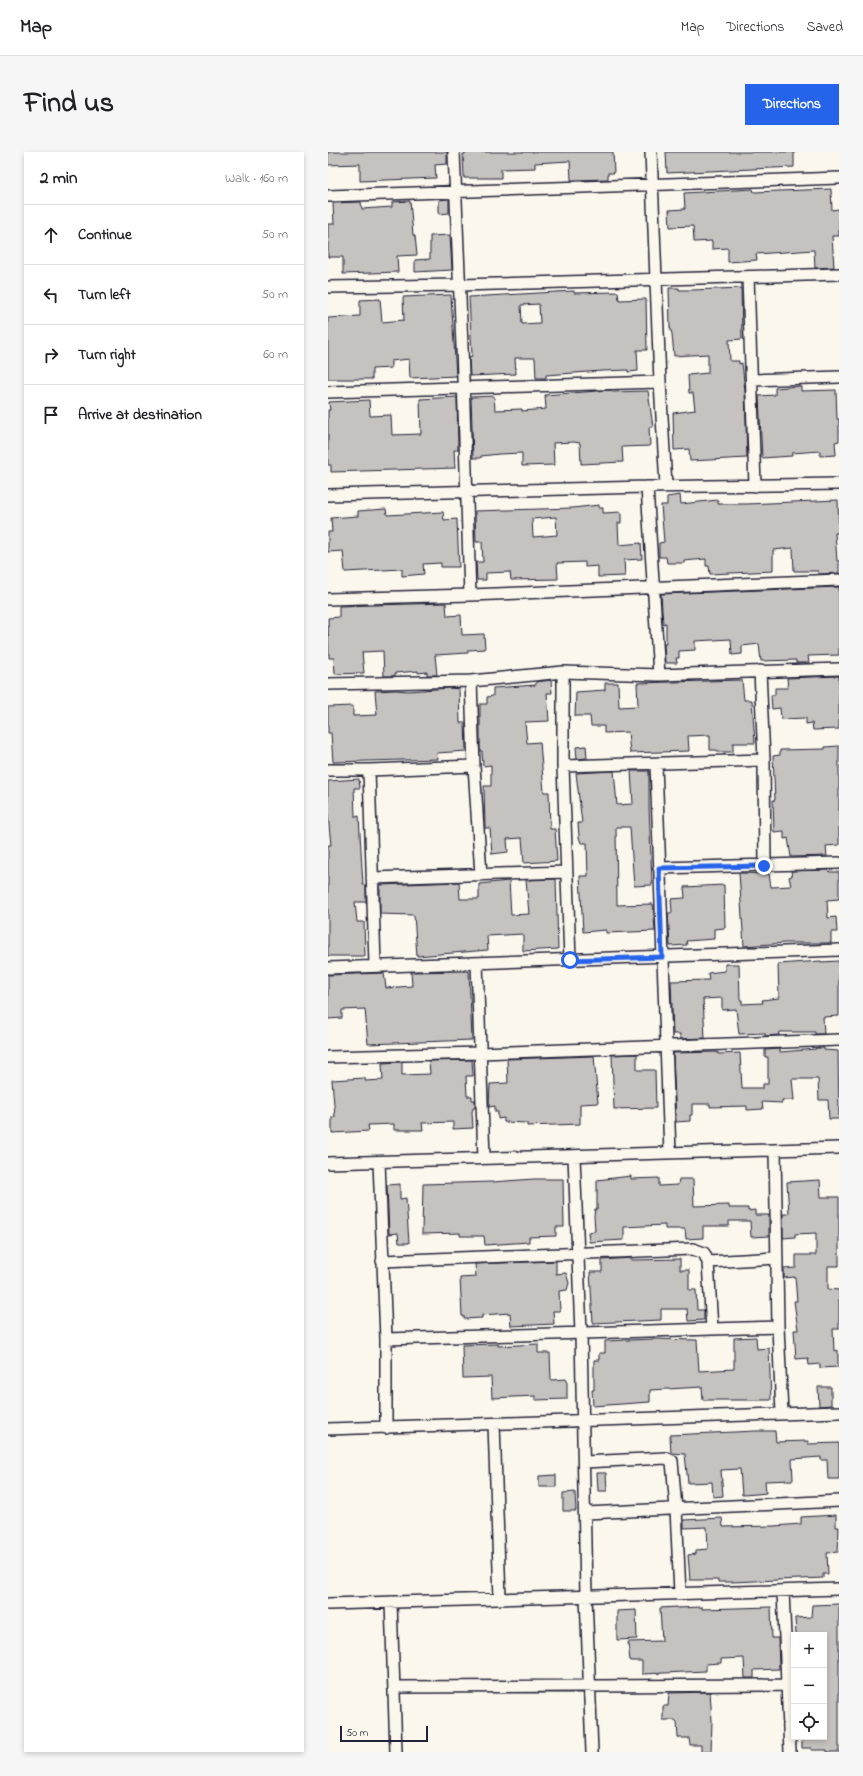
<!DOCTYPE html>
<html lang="en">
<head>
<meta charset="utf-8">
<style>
  :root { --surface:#fff; --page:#f6f6f6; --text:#202124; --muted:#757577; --line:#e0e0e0; --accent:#2563eb }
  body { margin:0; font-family:"Indie Flower",sans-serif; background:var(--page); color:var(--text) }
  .controls { position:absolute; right:12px; bottom:12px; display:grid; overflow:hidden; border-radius:0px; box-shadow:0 2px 6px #0003 }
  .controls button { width:36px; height:36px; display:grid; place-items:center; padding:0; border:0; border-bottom:1px solid var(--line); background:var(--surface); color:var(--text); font:20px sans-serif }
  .scale { position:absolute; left:12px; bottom:10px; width:88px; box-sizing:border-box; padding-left:4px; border:2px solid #22223b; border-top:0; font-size:11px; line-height:14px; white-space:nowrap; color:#22223b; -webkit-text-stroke:3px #fbf7ec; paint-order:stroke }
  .stop { position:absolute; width:12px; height:12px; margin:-9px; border:3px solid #2563eb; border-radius:50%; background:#fff }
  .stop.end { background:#2563eb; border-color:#fff; box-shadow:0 1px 4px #0008 }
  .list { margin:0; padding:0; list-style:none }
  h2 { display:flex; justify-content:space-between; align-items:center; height:52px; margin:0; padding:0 16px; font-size:17px }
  h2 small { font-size:13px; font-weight:400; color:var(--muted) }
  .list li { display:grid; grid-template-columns:26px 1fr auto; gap:12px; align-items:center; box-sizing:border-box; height:60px; padding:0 16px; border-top:1px solid var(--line) }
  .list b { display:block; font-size:15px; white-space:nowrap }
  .list em { font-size:13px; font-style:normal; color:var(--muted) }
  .icon { flex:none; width:22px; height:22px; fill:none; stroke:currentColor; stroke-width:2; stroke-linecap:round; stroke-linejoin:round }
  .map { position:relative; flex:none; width:511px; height:1600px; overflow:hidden; border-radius:0px }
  header { display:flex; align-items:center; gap:24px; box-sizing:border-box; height:56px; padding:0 20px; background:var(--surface); border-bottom:1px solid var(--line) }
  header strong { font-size:19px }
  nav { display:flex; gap:22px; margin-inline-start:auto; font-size:14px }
  .intro { display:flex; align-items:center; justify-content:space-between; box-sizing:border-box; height:96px; padding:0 24px }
  h1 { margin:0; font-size:28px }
  .button { padding:10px 18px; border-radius:0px; background:var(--accent); color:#fff; font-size:14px; font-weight:700 }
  main { display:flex; gap:24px; padding:0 24px }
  aside { flex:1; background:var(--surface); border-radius:0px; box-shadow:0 2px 6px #0003 }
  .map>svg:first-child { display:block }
</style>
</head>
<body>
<header>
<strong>Map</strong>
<nav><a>Map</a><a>Directions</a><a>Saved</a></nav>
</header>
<div class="intro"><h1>Find us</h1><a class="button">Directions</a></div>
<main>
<aside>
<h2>2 min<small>Walk · 160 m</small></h2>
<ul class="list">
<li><svg class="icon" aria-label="ahead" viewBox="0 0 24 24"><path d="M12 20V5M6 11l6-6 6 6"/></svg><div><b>Continue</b></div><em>50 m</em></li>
<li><svg class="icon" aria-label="left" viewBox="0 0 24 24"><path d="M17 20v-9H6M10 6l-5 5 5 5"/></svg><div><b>Turn left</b></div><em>50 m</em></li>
<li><svg class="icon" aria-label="right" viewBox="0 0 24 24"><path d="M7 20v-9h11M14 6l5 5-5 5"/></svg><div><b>Turn right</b></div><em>60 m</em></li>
<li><svg class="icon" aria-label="arrive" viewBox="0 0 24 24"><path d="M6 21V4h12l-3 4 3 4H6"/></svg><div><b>Arrive at destination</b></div></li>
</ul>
</aside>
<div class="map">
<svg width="511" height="1600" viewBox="0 0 511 1600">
  <rect width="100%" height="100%" fill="#fbf7ec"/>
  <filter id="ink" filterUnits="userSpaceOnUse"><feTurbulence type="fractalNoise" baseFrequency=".025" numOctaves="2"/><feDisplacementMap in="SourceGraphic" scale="8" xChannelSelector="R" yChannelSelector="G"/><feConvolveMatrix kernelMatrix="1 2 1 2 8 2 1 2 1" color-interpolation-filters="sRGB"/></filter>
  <g filter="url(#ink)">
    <!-- building -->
    <path fill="#c6c2c0" stroke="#22223b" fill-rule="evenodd" d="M0 0H119V12L107 13 108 26 32 29V12L0 13Z
      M137 0H285L286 21H280V27L243 28 242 9 207 11V16L173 17V26H136L135 2H137Z
      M338 0H466V15L339 21Z
      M425 37 426 40 503 37 504 58 511 57V84H504L506 115 487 116 486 98 428 102 429 108 400 110V96L384 97V89L366 90 365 74 342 75 341 58 357 57 356 41Z
      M121 47V61L111 62V48Z
      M82 49 85 83 87 84 89 103 69 104 70 120 15 122V105H0V72H6L5 51 33 50 34 57 64 55V50Z
      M122 83 124 118 87 120V108L102 107V84Z
      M341 136H351V138H364L413 136 414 187 401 188 402 209H411V212L414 211 417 239 419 306 362 309 361 297 346 298 345 261 367 258 365 241H361L360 223 380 221V202L346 204 344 182 342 175Z
      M246 139V141L290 140 291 148 318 147 319 198H309L310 219 300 220V218L274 219 218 223V226H208L207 206H187L188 222 142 224 141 205 144 204 141 145ZM211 152 212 171 194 172 193 153Z
      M123 143 128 224 82 226 81 207 63 209V216L44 217V227H0V166L32 164V148L52 147 54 170 76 168 75 145Z
      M473 234V239L508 238 509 267H511V289L507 290 508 303 492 304V299L464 301V304L434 306 431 244 447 243V236Z
      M283 238 284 240 320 239 325 275H321L322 294 294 295 295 310 253 312 252 291 246 290 225 291 226 313 194 314V301L171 302 153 304V306H145L143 245 166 244 167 258 194 257V259L218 257 217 243Z
      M129 245 130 298H126L127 316 3 320V313H0V258H2L1 250 41 248 42 264 63 263 64 283 93 282 92 247Z
      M352 343 353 352 390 348V352H419L510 348 511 381H507L509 409H511V421L490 422V419H466L465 396 445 398V419L382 422 381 414H378V407L356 409V411H339L338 405H331V391L336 390 333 353H339V345Z
      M271 353V356H275V361L293 360V371H290L291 393 313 391 314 407 296 408 297 424 270 425V414L257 415V410L229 411 230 427 183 428 182 420 158 421V428H149L148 410H155L154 390H148L147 359 245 356ZM228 365 229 383 205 385 204 367Z
      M58 357 59 363 115 360 116 368 129 367 131 415H113V411L95 412 96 422 74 424V417L17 420 15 399 0 400V380H4L3 366 30 364V359Z
      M511 435V503L480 504 481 511H468V508L433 509 431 492 414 494V502L404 503 403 487 367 489V498L351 499V506H348L349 511H337L336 492H338V471L335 472 333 442Z
      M118 451 119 464 133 463 134 483 156 482 157 497 140 498V501L107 503 109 523H99V520L90 521V519L67 521V524H56L55 499 34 500 36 521 7 522 6 506H1L0 466 11 465V454Z
      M511 524V577L485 578 484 571 478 572V566L453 567 452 556 444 557 443 543H447V536H460L459 526Z
      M223 528 224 541H219L221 569 197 570 199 591 212 590 216 640H221L222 677H227L229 709 196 711 194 686 179 687 180 700 164 702 162 676H157L156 634H163V613L155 614 154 599H152V552H159V545L165 544V536L208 533V530Z
      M414 528 416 548H424L427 591H405V600H389V598H382V583L360 584 361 599 302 601 300 580 276 581V574H263L262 564H247L248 540 277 538V531H290L291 555 310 554 309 531Z
      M122 536 131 537 132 571H137L138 599 109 601 110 607 5 610 3 581H0V555L25 554V564L49 563 47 539 68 538 80 539Z
      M258 594 259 606 249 607 248 595Z
      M511 594V693L498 694 499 704 463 705 460 686 456 687V679L446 680 445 648H447L445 604 452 603V598L497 597V595Z
      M286 619 289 653 305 652 303 619H321V654L324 731V733L306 734 302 675H288L289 753 325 752 327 779 278 781V778L255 780 252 724H260L259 691H253L251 685 250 671H254L248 621Z
      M31 627 32 636H26L27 665 31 664 35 733H38V750H27L29 770H36L37 804H0V693H3L0 663V629Z
      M500 718 502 720H511V747L499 748 500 766 508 765 509 780H503V791H457L416 794 411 721 441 722 443 735 463 734 461 725 464 724 463 719Z
      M228 727 230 797 195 799V782L159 784 160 798 89 804 86 763 52 762V733L131 730 132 747H151V732L181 729 183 763 201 762 198 728Z
      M396 733 397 776 386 777V787L358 789 359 793 342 794 340 761H344L343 747 357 746 356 735Z
      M493 809V810L511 809V864L495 865 496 882H487V880H452L451 883 437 884V881L411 882 408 857 394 858V846L375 847 377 886 352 887V882H345L343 829 381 828 380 821 397 819V812H411L412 848H414V852L435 851 434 848 451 846 450 812Z
      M141 819 144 888 40 892 37 857 14 858V866L0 867V823L56 821 58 836 84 834 83 820Z
      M488 896H496V898L510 899 511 967H501L500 948H491L490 927H464L466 948H454V951L434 950 435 957 419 958V954L382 955V952H364V963H362V969L348 970 345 901 390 900V902L412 901 414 936H435V932H440V905H437V898L452 897V900L488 897Z
      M309 902V918H327L328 956 286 957 284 903Z
      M266 904 270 951 252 952V972L199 974V971L176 970V966L170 967V960H167V954L161 955 162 932 180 931 179 907Z
      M144 908 145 924H138L139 944H144V948H147V956H145L144 960 145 976 125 977V970L94 971 95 978H66V972L40 973 41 979 4 981V965H7L4 928 37 926V929L55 928 54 911 74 910V923L102 922 101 909Z
      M303 1024V1027L331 1026V1034L350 1033 351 1027H365L366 1054 401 1053V1056H420V1059L427 1058V1063H441V1084L423 1085 422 1069H401V1074H375V1086L358 1087 357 1077H337V1073L296 1075V1088L261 1090 260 1080 267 1079 266 1064 267 1057H269V1028Z
      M206 1027H235L236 1075H228V1084L201 1085V1090L157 1093 156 1084H132V1081L94 1082 95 1032 164 1030Z
      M492 1028 493 1045H511V1114H500V1137L511 1138V1177H505L506 1199 510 1198V1215L492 1216V1212L481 1213 480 1206 468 1207 466 1178H470L466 1149H469L467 1125 456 1126V1117L468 1116V1103H488V1081L467 1082V1085L455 1086V1062H461L459 1030Z
      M72 1032V1047L78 1046 81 1091H71L70 1081 61 1082 59 1033Z
      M303 1106V1108L352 1107V1118H361V1138H368L369 1158H376V1168L360 1169 359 1157H333V1168L265 1171 262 1120H274V1108Z
      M228 1109V1122L238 1121 241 1131 239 1138 231 1139 232 1159H225L226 1172 183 1174 182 1161 154 1163V1166L136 1167V1164H134L132 1126 148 1125 147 1112Z
      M428 1185 429 1197 441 1196 443 1248H375L374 1235 322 1238V1250L265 1254 264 1238H266V1208H271V1201H277V1189L326 1187 369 1188 371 1219 406 1217V1186Z
      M170 1192V1194L210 1192V1201H222L223 1228 239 1227V1247L207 1248V1244L164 1246 163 1225 135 1226 134 1193Z
      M490 1235H503V1253L491 1254Z
      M428 1279H447L448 1290 480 1289V1292L511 1291V1327H500L499 1308H493V1305L464 1307 465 1328 437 1329 438 1341 429 1342 414 1343 412 1317 393 1318 395 1344 385 1345 384 1330 360 1331 357 1302 343 1301 342 1283Z
      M269 1321H278L279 1339H270Z
      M228 1323V1335H211V1324Z
      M247 1340 248 1359H235V1341Z
      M508 1363V1375H511L510 1400 499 1401 500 1422H495V1426L404 1430H390V1428H362L360 1403 368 1402V1398L380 1397 379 1375 356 1376V1368L394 1366 395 1375 446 1374 473 1372V1365Z
      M511 1452V1600H499V1598H483V1596H474V1585H496V1516H498L496 1483H468L467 1466 483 1465 484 1453Z
      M349 1455V1456L374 1455V1457L443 1455 444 1486H450L451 1517 426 1518V1526H417L416 1506 393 1507V1511L378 1512V1519L314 1522V1509H302L300 1490 334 1489 332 1456Z
      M308 1458 309 1487 289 1488V1459Z
      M382 1540 384 1568 383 1600H373V1593H362L361 1586H350L349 1570 347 1568H335V1554H340L341 1541Z"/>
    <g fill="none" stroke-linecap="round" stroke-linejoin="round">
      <defs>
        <path id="minor" d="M126 0 134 194 142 443
          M323 0 332 230 338 334
          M0 44 511 26
          M420 125 427 334
          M0 135 132 133 511 122
          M424 228 511 225
          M0 240 332 230
          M319 335 331 523
          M0 343 319 335 511 332
          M0 447 142 443 511 428
          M432 519 436 608 437 714
          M235 520V614L242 808
          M143 529 146 614 153 723
          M0 532 143 529 235 520 331 523 511 517
          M328 612 342 1001
          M235 614 436 608
          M0 618H41L146 614
          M41 618 47 813
          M331 716 511 711
          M44 726 238 720
          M149 811 156 1006
          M0 816 511 798
          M0 905 152 901 511 888
          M447 998 450 1175 454 1261
          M246 1004 253 1181 258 1444 264 1600
          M51 1010 58 1187V1276
          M0 1011 511 996
          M54 1109 365 1097 376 1101 380 1110 384 1177
          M380 1110 448 1106
          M58 1187 450 1175
          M166 1272 172 1447
          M0 1277 511 1260
          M256 1310 338 1306 344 1309 348 1357 352 1441
          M258 1361 511 1349
          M455 1439 462 1600
          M63 1450 68 1600
          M0 1452 511 1437
          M66 1535 458 1533"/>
      </defs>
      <!-- minor casing -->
      <use href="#minor" stroke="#22223b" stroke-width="14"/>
      <!-- minor -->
      <use href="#minor" stroke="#fbf7ec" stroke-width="11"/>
    </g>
  </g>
  <g fill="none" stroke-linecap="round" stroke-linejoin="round" filter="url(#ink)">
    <!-- route -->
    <path stroke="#2563eb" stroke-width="5" d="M242 808 334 805 331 716 436 714"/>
  </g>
</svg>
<div class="controls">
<button>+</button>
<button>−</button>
<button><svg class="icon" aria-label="locate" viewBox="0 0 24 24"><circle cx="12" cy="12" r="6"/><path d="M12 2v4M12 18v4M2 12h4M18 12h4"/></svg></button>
</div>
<div class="scale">50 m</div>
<div class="stop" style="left:242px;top:808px"></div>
<div class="stop end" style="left:436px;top:714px"></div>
</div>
</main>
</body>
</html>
